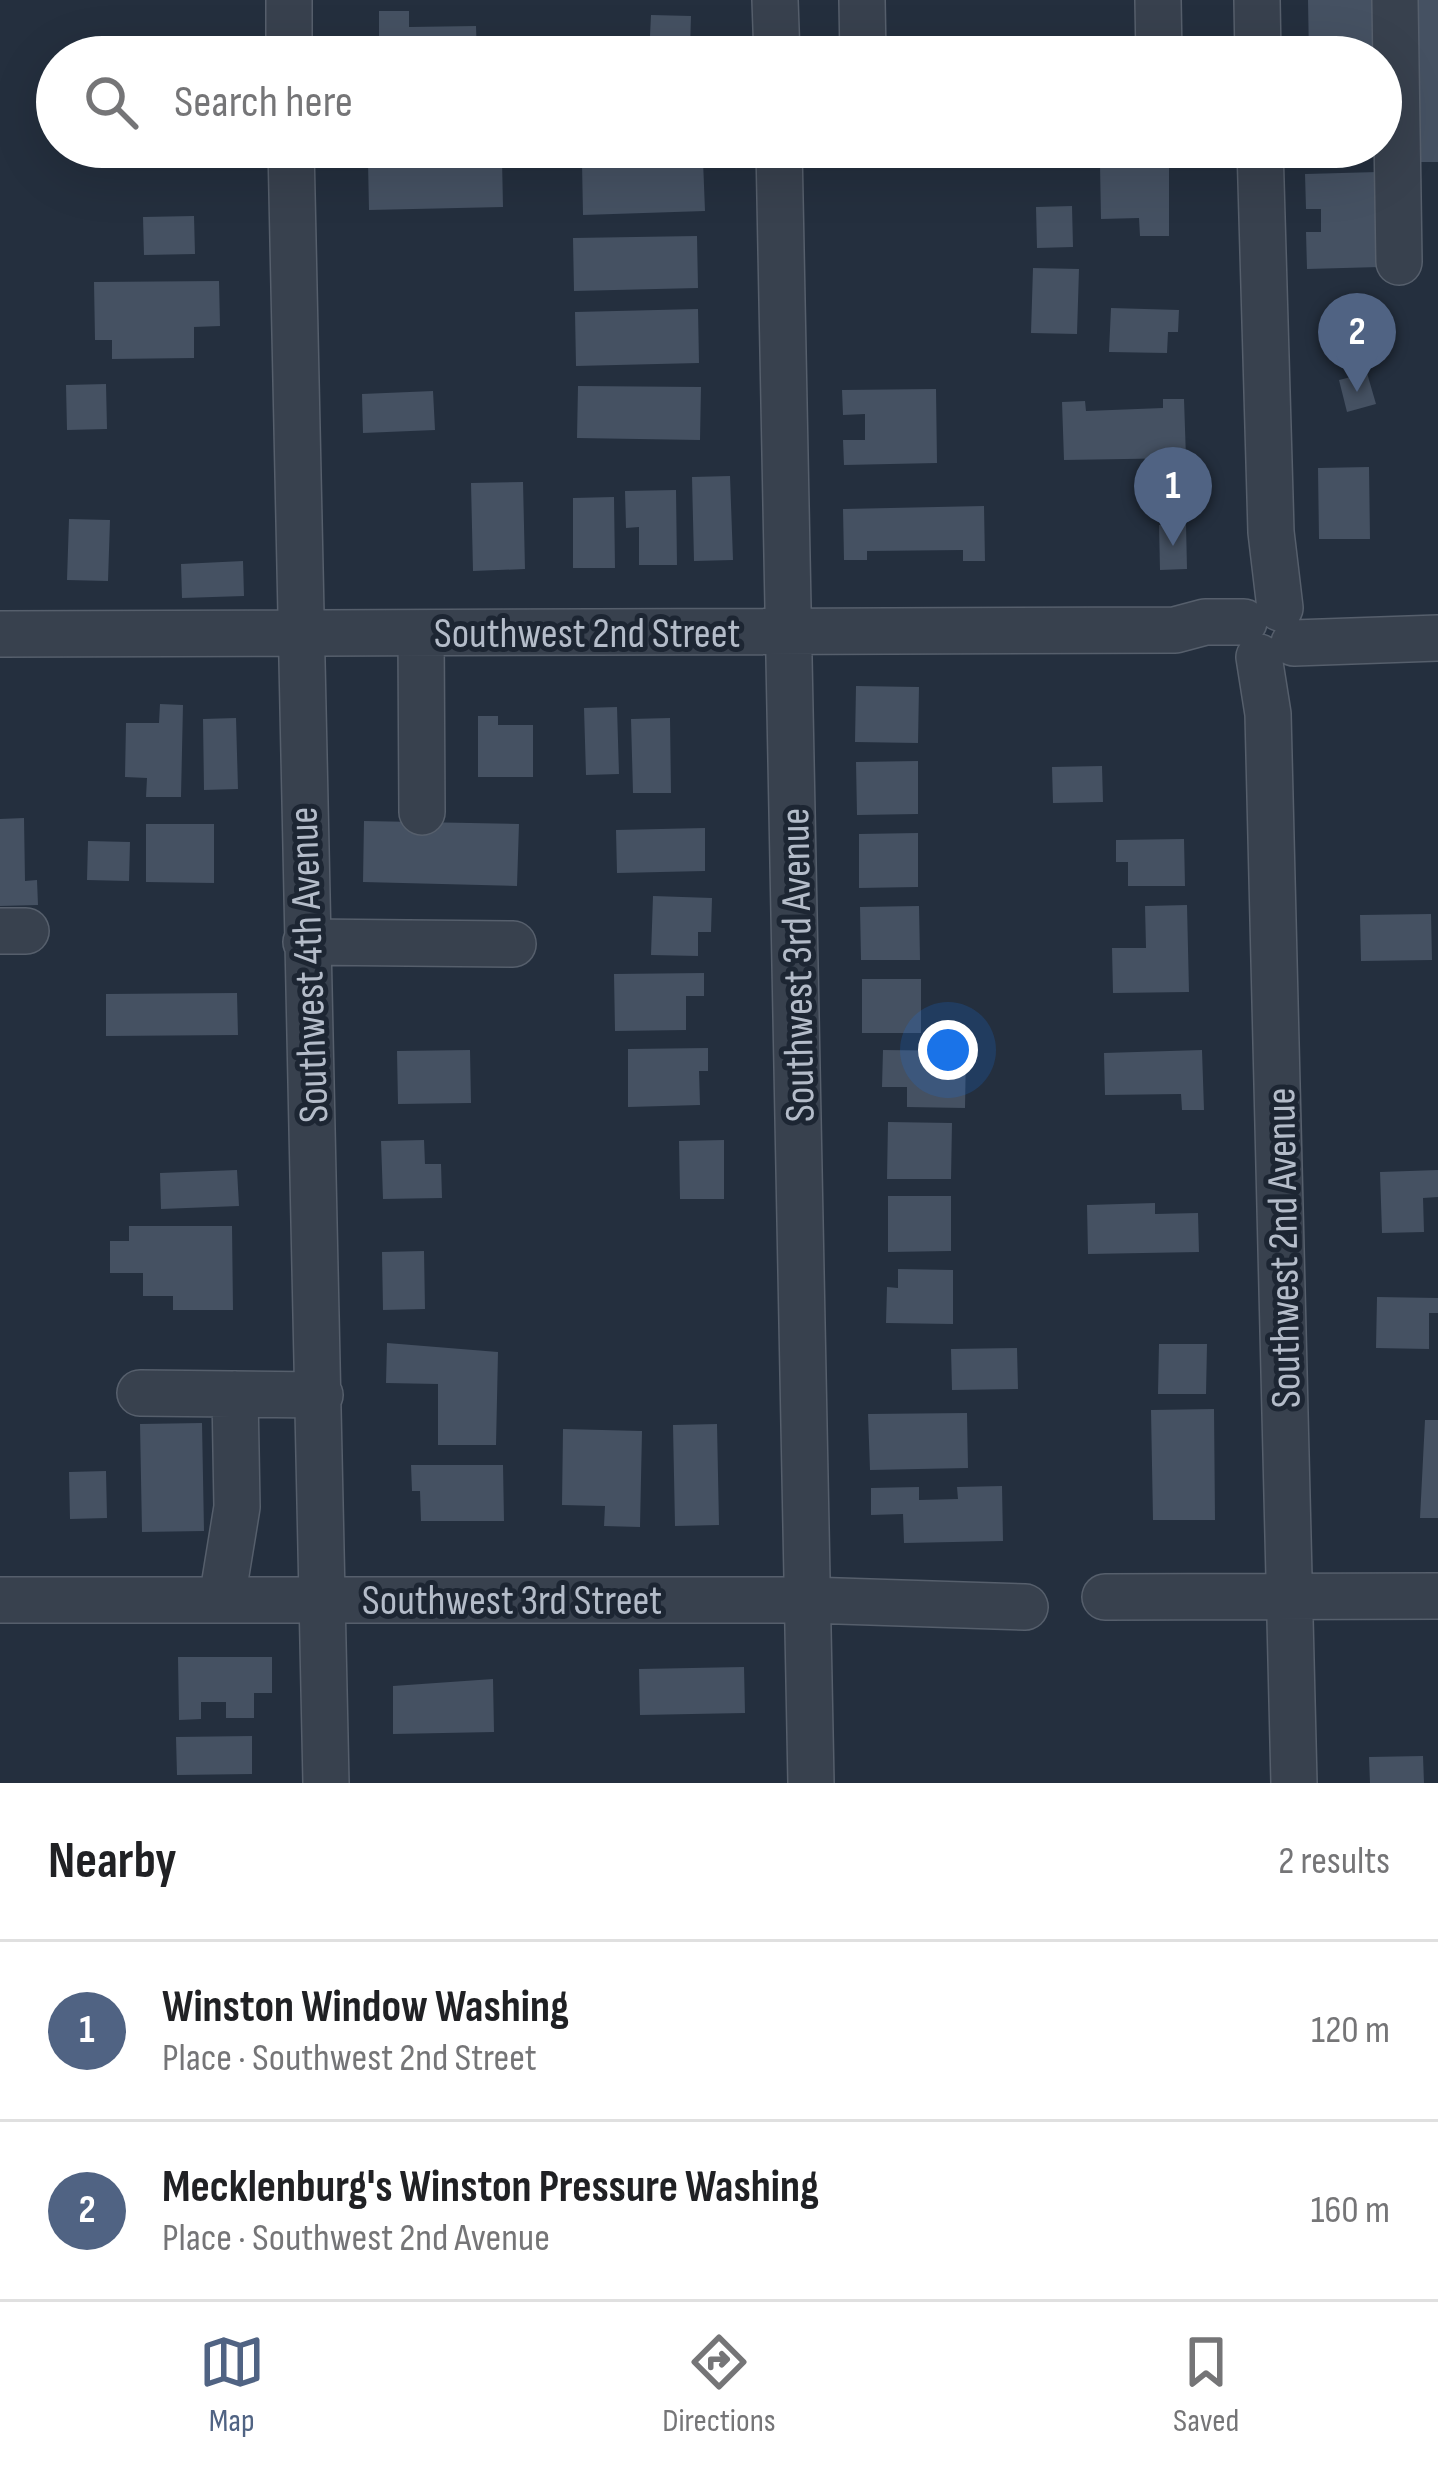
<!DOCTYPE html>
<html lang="en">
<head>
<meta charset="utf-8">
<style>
  :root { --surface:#fff; --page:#f2f2f2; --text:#202124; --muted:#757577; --line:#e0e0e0; --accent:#506383 }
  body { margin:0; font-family:"Sofia Sans Condensed",sans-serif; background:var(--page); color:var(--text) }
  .you { position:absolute; left:948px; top:1050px; width:42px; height:42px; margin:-30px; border:9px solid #fff; border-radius:50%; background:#1a73e8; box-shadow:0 0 0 18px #1a73e833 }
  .badge { display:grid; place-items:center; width:78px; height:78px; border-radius:50%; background:var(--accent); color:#fff; font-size:39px; font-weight:700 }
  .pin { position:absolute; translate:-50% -99px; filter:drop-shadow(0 3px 6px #0008) }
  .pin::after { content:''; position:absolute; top:63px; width:42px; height:36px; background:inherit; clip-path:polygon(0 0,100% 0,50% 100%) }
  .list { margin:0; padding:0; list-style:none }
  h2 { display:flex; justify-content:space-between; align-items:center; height:156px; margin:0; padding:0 48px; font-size:51px }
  h2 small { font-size:39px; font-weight:400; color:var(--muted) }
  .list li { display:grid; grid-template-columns:78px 1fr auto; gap:36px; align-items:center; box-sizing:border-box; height:180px; padding:0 48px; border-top:3px solid var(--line) }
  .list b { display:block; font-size:45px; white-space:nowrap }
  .list p { margin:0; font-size:39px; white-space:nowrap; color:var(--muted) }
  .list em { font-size:39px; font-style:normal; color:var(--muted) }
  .icon { flex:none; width:66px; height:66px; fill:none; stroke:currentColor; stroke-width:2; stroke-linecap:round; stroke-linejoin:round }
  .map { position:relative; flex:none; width:1438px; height:1783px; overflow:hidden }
  .search { position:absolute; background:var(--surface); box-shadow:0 12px 48px #0002; left:36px; right:36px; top:36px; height:132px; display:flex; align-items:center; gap:30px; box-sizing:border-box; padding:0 42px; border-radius:66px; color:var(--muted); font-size:45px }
  .sheet { height:516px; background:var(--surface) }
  nav { display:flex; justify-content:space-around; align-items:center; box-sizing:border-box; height:168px; border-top:3px solid var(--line); background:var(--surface); font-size:33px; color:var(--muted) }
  nav a { display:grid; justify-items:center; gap:6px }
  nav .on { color:var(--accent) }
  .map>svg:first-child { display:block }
</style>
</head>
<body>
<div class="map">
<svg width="1438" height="1783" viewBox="0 0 1438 1783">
  <rect width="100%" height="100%" fill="#242f3e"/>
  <!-- building -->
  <path fill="#455162" d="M1308 0H1375L1376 57H1309Z
    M1413 0H1438V162H1412Z
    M379 11H409V27L476 26 477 57H379Z
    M651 15 691 16 690 51 649 57Z
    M502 159 503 207 369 210 368 162Z
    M703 160 705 211 583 215 582 163Z
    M1100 165 1169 167V236H1140L1139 218 1101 219Z
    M1378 172 1380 267 1307 269 1306 232H1321V209H1306L1305 174Z
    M1072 206 1073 247 1037 248 1036 207Z
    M194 216 195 254 144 255 143 217Z
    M697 236 698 288 574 291 573 238Z
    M1033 268 1079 269 1077 334 1031 333Z
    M219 281 220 326 194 327V358L112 359V340H95L94 282Z
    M1111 308 1179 310 1178 332H1168L1167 353 1109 352Z
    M698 309 699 363 576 366 575 312Z
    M1367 373 1376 404 1347 412 1339 380Z
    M106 384 107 429 67 430 66 385Z
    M578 386 701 387 700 440 577 438Z
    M936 389 937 463 844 465 843 440H865V414L843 415 842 390Z
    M433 391 435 430 363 433 362 394Z
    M1163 399H1184L1186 458 1064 460 1062 402 1085 401 1086 411 1163 408Z
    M1369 467 1370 539H1319L1318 468Z
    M730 476 733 560 694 561 692 477Z
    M523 482 525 569 473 571 471 483Z
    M676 490 677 565H639V527L626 528 625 491Z
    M614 497 615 568H573V498Z
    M984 506 985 561H963V550L867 551V560H844L843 509Z
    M69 519 110 520 108 581 67 580Z
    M1186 524 1187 569 1160 570 1159 525Z
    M243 561 244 596 182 598 181 564Z
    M856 686 919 687 918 743 855 742Z
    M160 704 183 705 181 797H146L147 778 125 777 126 723H159Z
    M617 707 619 774 586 775 584 708Z
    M478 716H498V725H533V777H478Z
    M236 718 238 789 204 790 203 719Z
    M670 718 671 793H633L631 719Z
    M918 761V814L857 815 856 762Z
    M1102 766 1103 802 1053 803 1052 767Z
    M24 818 25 881 37 880 38 905 0 906V819Z
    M364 821 519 824 517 886 363 882Z
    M146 824H214V883L146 882Z
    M705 828V871L617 873 616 830Z
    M918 833V887L859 888V834Z
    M1184 839 1185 886H1128V862H1116V840Z
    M88 841 130 842 129 881 87 880Z
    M653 896 712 898 711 932H698V956L651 955Z
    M1187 905 1189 992 1113 993 1112 948H1146L1145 906Z
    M919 906 920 960H861L860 907Z
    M1431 914 1432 960 1361 961 1360 915Z
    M704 973V996H686V1030L615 1031 614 974Z
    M862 979H921V1033H862Z
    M237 993 238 1035 106 1036V994Z
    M708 1048V1071H699L700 1105 628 1107V1049Z
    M470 1050 471 1103 398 1104 397 1051Z
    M883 1050 966 1051 965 1108 907 1107V1087H882Z
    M1202 1050 1204 1110H1182L1181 1094 1105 1095 1104 1053Z
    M888 1122 952 1123 951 1179H887Z
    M424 1140 425 1164H441L442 1198 383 1199 381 1141Z
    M724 1140V1199H680L679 1141Z
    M237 1170 239 1206 161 1209 160 1173Z
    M1438 1170V1197L1423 1198 1424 1232 1382 1233 1380 1172Z
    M888 1196H951V1251L888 1252Z
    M1155 1203V1214L1198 1213 1199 1252 1088 1254 1087 1205Z
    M129 1226H232L233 1310H173V1296H143V1273H110V1241H129Z
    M424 1251 425 1309 383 1310 382 1252Z
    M898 1269 953 1270V1324L886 1323 887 1287 898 1288Z
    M1377 1297 1438 1298V1313H1429V1349L1376 1348Z
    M387 1343 498 1352 496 1445H438V1384L386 1383Z
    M1159 1344H1207L1206 1394H1158Z
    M1017 1348 1018 1389 952 1390 951 1349Z
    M1214 1409 1215 1520H1153L1151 1410Z
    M967 1413 968 1468 870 1470 868 1414Z
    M1425 1420H1438V1518H1420Z
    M202 1423 204 1531 142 1532 140 1424Z
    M717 1424 719 1525 675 1526 673 1425Z
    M563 1429 642 1431 640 1527 604 1526 605 1506 562 1505Z
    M411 1465H503L504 1521H421L420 1491H412Z
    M106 1471 107 1518 70 1519 69 1472Z
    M1002 1486 1003 1541 904 1543 903 1514 871 1515V1488L919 1487V1500L958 1499 957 1487Z
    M178 1657H272V1693H254V1718H226V1702H201V1719L179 1720Z
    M744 1667 745 1713 640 1715 639 1669Z
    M493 1679 494 1732 393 1734V1686Z
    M252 1736V1774L177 1775 176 1737Z
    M1423 1756 1424 1783H1370L1369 1757Z"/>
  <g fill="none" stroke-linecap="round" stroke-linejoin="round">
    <defs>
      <path id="minor" d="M289 0V57
        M775 0 777 57
        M862 0 863 57
        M1158 0 1159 57
        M1257 0 1258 57
        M1395 0 1399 262
        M291 147 326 1783
        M779 147 811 1783
        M1260 147 1271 532 1280 608
        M0 634 1175 630 1205 622H1244
        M421 634 422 812
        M1294 643 1438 638
        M1259 657 1268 714 1294 1783
        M0 931H26
        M306 942 513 944
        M140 1393 320 1395
        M1105 1597 1438 1596
        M222 1599 237 1507 235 1394
        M0 1600H808L1025 1607"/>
    </defs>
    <!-- minor casing -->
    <use href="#minor" stroke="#565f6c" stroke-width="48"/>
    <!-- minor -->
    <use href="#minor" stroke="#38414e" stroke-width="45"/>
  </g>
  <g text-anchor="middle" stroke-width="10" stroke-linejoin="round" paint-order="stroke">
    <!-- street labels -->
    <g font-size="42" fill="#b4bcc9" stroke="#1d2633">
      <text x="587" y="647">Southwest 2nd Street</text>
      <text transform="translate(307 965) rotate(-92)" y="15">Southwest 4th Avenue</text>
      <text transform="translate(796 965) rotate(-91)" y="15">Southwest 3rd Avenue</text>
      <text transform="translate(1282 1248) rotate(-91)" y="15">Southwest 2nd Avenue</text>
      <text x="512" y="1614">Southwest 3rd Street</text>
    </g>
  </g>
</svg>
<div class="you"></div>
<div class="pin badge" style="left:1173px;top:546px">1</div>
<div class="pin badge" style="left:1357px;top:392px">2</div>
<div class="search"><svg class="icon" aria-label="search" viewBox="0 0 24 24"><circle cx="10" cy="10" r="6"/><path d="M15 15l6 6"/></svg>Search here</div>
</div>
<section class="sheet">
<h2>Nearby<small>2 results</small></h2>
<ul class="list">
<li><span class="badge">1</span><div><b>Winston Window Washing</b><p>Place · Southwest 2nd Street</p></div><em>120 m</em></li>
<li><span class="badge">2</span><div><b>Mecklenburg's Winston Pressure Washing</b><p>Place · Southwest 2nd Avenue</p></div><em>160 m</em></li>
</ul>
</section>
<nav>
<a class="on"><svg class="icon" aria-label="map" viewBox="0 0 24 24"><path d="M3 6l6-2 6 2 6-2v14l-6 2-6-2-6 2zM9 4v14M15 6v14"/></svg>Map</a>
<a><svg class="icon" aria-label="directions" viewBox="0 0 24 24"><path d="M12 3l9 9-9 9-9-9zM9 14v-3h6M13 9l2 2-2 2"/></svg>Directions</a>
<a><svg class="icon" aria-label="saved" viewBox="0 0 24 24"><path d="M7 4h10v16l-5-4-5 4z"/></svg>Saved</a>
</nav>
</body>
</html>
